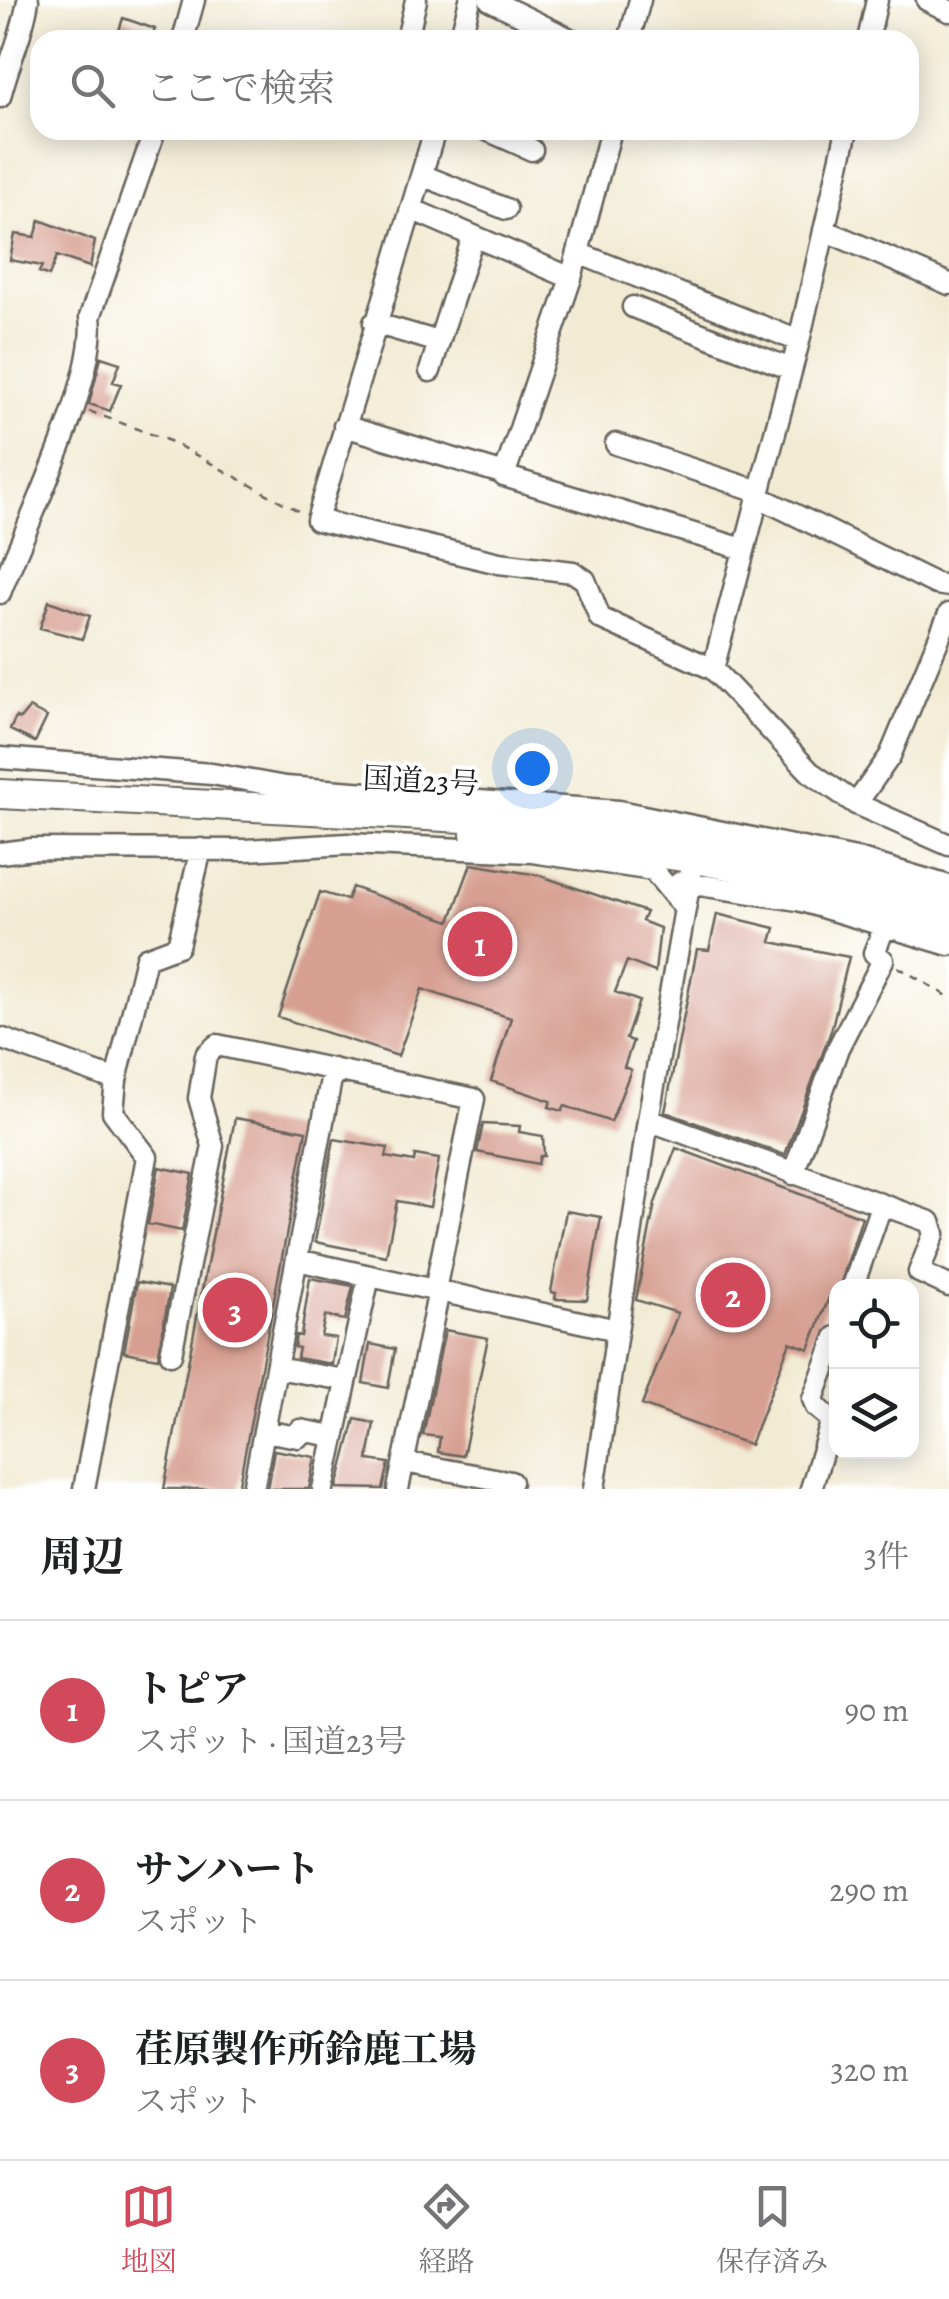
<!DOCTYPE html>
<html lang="ja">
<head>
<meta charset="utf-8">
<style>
  :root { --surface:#fff; --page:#f2f2f2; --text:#202124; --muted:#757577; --line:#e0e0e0; --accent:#d1495b }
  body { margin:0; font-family:Alegreya,"Noto Serif JP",serif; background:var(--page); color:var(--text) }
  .controls { position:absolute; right:30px; bottom:30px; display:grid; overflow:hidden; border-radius:20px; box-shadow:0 5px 25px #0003 }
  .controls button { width:90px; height:90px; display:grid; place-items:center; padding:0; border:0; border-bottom:2px solid var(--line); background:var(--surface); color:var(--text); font:50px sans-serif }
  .you { position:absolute; left:532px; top:768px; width:35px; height:35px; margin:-25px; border:8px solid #fff; border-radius:50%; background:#1a73e8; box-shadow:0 0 0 15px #1a73e833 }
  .badge { display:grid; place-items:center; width:65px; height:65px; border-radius:50%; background:var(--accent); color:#fff; font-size:32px; font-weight:700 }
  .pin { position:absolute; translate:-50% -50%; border:5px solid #fff; box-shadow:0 2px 10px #0006 }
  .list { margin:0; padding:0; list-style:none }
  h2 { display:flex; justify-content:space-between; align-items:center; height:130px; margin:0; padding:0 40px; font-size:42px }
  h2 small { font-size:32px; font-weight:400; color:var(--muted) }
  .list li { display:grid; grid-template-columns:65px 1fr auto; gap:30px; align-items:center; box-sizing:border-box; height:180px; padding:0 40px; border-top:2px solid var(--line) }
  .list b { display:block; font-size:38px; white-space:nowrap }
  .list p { margin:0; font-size:32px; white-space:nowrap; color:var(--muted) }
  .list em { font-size:32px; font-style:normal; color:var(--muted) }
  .icon { flex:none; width:55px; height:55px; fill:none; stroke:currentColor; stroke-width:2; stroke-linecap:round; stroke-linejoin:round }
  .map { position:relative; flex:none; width:949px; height:1489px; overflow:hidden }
  .search { position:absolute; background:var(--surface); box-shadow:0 5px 25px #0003; left:30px; right:30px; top:30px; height:110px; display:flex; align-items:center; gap:25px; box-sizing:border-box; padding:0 35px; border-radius:30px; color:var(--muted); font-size:38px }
  .sheet { height:670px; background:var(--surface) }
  nav { display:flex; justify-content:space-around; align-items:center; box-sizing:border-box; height:140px; border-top:2px solid var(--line); background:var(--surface); font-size:28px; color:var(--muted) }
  nav a { display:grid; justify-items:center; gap:5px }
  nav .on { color:var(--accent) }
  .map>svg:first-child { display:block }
</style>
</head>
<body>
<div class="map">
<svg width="949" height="1489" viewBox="0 0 949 1489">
  <rect width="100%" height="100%" fill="#fff"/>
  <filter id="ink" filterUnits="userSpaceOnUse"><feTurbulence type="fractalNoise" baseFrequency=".01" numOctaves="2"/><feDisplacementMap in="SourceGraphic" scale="20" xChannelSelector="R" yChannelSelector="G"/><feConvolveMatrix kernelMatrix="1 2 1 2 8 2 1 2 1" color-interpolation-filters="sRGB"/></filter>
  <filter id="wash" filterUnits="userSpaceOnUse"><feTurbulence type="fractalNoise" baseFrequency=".0048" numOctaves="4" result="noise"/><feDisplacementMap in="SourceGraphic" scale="40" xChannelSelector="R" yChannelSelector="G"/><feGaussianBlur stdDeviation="2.25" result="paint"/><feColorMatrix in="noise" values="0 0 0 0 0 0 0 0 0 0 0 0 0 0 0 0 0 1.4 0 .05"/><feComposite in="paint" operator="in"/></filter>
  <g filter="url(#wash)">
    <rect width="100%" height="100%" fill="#f2ebd4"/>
    <g id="blocks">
      <!-- building -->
      <path fill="#d79f91" d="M123 18 155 29 151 40H116Z
        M40 220 95 241 90 267 57 256 49 276 39 272 42 266 10 260 15 234 35 237Z
        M101 357 120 363 113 382 121 384 110 411 89 404Z
        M49 601 90 616 82 639 40 628Z
        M29 708 47 717 35 742 10 730 16 717 20 719Z
        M471 864 538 875 646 912 642 921 660 928 655 972 627 961 615 992 639 1001 626 1039 633 1041 624 1067 631 1070 611 1122 565 1106 562 1111 549 1107 551 1101 491 1081 511 1018 422 989 398 1056 278 1017 320 892 347 900 352 887 450 921Z
        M717 914 775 928 771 942 849 957 831 1031 785 1155 665 1112 697 949 709 950Z
        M235 1118 306 1131 238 1489H164Z
        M483 1124 520 1126 519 1132 543 1136 544 1156H540L538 1164 477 1152Z
        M334 1139 388 1148 386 1157 414 1162 415 1155 439 1159 430 1207 397 1201 386 1256 315 1242Z
        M676 1148 862 1217 840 1286 832 1290 809 1349 790 1342 750 1445 642 1405 678 1313 636 1300 655 1203Z
        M159 1167 193 1174 182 1231 148 1224Z
        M566 1211 601 1217 587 1300 555 1299 556 1293 551 1292Z
        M310 1278 353 1286 345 1320 325 1316 321 1336 336 1338 332 1364 297 1358 299 1348 294 1347 296 1335 301 1336Z
        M137 1282 170 1288 158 1358 124 1352Z
        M445 1330 488 1338 463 1456 438 1452 440 1437 423 1435Z
        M370 1344 395 1349 388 1388 363 1383Z
        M355 1419 374 1423 368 1460 389 1463 383 1489 337 1488Z
        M274 1450 315 1457 309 1489H267Z"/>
    </g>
  </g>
  <g filter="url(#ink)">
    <use href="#blocks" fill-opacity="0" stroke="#67645c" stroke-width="2.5"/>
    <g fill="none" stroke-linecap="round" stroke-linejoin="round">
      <defs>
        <path id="minor" d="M490 0 572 40
          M927 0 949 11
          M183 40 194 0
          M407 40 416 0
          M460 40 470 0
          M629 40 640 0
          M868 40 877 0
          M0 97C8 63 23 35 28 0
          M435 130 317 520 499 563 573 572 585 580 600 618 713 669 810 772 856 804 949 845
          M487 130 532 150
          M422 175 506 209
          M411 209 571 278 611 130
          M824 230 949 284
          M578 253 799 341
          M571 278 504 476 743 549
          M633 307 791 369
          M374 323 439 342 430 371
          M439 342 473 237
          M344 426 505 474
          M616 444 758 491
          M757 496 936 584 949 586
          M0 593C24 530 99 378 90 317L155 130
          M713 669 799 341 847 130
          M0 758 212 774 285 787 619 811 861 860 949 886
          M856 804 890 756 949 614
          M0 853 33 849 246 850 348 844 532 852 653 870 685 909
          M680 882 798 900 949 945
          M0 1038 116 1080 113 1112 147 1157 84 1489
          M116 1080 146 958 178 946 201 849
          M648 1120 930 1222 934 1234 919 1272 949 1286
          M793 1174 838 1048 883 960 874 953 886 923
          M297 1260 617 1330
          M853 1286 881 1206
          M171 1354 213 1146 199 1098 206 1055 217 1045 474 1099 435 1290
          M276 1368 345 1380
          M264 1431 298 1437 300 1430 333 1436
          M404 1462 511 1482
          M253 1489 333 1069
          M323 1489 369 1276
          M398 1489 439 1290
          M594 1489 648 1120 696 846
          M811 1489 832 1420 816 1407 813 1399 836 1337"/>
        <path id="highway" d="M0 794 599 825 779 855 949 904
          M475 834C633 844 800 871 949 924"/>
      </defs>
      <!-- minor casing -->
      <use href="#minor" stroke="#67645c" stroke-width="25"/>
      <!-- highway casing -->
      <use href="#highway" stroke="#67645c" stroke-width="32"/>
      <!-- path -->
      <path stroke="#67645c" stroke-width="2.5" stroke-dasharray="8 8" stroke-linecap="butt" d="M89 411 172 442 302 513
        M898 967 949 997"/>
      <!-- minor -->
      <use href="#minor" stroke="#fff" stroke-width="20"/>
      <!-- highway -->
      <use href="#highway" stroke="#fff" stroke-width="28"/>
    </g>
  </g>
  <g text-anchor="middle" stroke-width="8" stroke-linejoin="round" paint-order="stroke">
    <!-- street labels -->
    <g font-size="30" fill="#1c1c1c" stroke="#fff">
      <text transform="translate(421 781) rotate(3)" y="10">国道23号</text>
    </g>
  </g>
</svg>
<div class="controls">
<button><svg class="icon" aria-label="locate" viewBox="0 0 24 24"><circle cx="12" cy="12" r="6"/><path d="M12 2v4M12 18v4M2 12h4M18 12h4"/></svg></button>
<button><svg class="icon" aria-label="layers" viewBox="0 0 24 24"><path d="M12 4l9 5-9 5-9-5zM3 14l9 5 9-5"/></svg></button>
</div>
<div class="you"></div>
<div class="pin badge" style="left:480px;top:944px">1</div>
<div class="pin badge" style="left:733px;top:1295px">2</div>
<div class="pin badge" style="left:235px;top:1310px">3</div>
<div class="search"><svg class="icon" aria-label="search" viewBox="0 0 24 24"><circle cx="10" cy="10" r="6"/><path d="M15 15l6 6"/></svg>ここで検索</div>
</div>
<section class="sheet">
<h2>周辺<small>3件</small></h2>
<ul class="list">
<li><span class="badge">1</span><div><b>トピア</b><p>スポット · 国道23号</p></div><em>90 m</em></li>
<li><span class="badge">2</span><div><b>サンハート</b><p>スポット</p></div><em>290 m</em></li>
<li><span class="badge">3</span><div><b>荏原製作所鈴鹿工場</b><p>スポット</p></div><em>320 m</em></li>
</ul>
</section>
<nav>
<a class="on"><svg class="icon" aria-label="map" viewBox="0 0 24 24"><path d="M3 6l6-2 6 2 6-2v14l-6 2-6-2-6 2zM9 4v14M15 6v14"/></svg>地図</a>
<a><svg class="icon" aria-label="directions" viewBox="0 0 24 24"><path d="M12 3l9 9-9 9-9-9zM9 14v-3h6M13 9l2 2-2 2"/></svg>経路</a>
<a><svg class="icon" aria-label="saved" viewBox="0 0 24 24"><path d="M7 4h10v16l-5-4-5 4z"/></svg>保存済み</a>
</nav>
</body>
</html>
